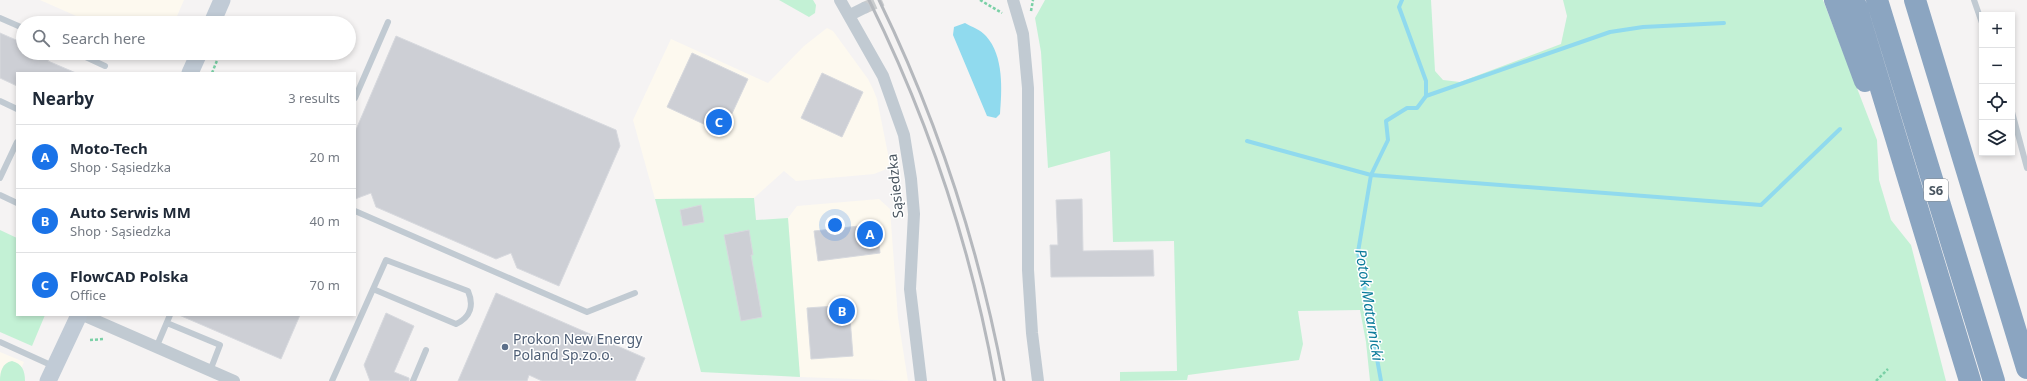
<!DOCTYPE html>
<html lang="en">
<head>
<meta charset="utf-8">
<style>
  :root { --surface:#fff; --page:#f2f2f3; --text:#1f2937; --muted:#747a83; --line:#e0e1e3; --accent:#1a73e8 }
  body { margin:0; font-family:"Noto Sans",sans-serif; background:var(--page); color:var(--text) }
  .controls { position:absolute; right:12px; top:12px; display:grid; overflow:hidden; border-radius:0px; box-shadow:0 2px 6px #0003 }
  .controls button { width:36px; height:36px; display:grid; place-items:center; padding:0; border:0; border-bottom:1px solid var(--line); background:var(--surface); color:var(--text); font:20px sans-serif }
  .you { position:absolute; left:835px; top:225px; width:14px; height:14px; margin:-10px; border:3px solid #fff; border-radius:50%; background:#1a73e8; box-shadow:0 0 0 6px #1a73e833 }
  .badge { display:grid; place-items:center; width:26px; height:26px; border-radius:50%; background:var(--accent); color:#fff; font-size:13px; font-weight:700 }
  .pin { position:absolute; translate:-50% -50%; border:2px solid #fff; box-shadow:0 1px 4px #0006 }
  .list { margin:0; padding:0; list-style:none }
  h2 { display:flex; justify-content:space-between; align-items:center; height:52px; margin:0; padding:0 16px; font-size:17px }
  h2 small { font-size:13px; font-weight:400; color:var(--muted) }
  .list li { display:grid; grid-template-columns:26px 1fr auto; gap:12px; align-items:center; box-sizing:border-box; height:64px; padding:0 16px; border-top:1px solid var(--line) }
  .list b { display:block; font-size:15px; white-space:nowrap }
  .list p { margin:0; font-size:13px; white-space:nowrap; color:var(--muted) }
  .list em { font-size:13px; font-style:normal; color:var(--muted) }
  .icon { flex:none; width:22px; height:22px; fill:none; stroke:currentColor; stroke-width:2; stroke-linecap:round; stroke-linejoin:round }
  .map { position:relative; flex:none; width:2027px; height:381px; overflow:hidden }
  .search { position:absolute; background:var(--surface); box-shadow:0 2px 6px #0003; left:16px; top:16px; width:340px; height:44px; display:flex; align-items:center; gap:10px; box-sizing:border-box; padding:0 14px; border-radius:22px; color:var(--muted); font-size:15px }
  .panel { position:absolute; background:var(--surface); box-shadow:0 2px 6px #0003; left:16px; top:72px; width:340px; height:244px; border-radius:0px }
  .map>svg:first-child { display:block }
</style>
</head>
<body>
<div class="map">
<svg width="2027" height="381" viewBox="0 0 2027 381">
  <rect width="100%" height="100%" fill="#f5f3f3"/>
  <!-- commercial -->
  <path fill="#fdf9ef" d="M40 0H184L174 23H92Z
    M827 28 833 31 868 79 873 89 877 99 890 164 884 170 874 174 796 181 784 171 754 198 655 199 633 120 671 39 768 83 804 46Z
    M879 199 890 209 898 318 908 381 800 377 788 218 797 206Z
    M0 352 24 362 16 381H0Z"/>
  <!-- green -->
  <path fill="#c3f1d5" d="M779 0H813L816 5 815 13 809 17Z
    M1045 0H1431L1435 71 1443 80 1460 82 1561 44 1567 16 1563 0H1823L1877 140 1879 180 1891 220 1911 245 1946 381H1370L1366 342 1360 310 1298 311 1303 344 1299 360 1188 375 1187 380 1120 381V372L1177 371 1174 241 1113 242 1110 151 1048 168 1041 52 1035 18Z
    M754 198 756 220 788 218 800 377 701 372 655 199Z
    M0 230 17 238V315H45L32 346 0 332Z
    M12 361C22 364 25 370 25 381H0C0 372 2 363 12 361Z"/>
  <!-- water -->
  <path fill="#90daee" d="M965 23C972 27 981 30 986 36 1004 56 1002 90 1000 114L996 118 987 116 953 35 954 27Z"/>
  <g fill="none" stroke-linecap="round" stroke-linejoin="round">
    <!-- stream -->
    <path stroke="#90daee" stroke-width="4" d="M1426 96 1610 32 1643 27 1724 23
      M1247 141 1371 175 1761 205 1840 129
      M1381 381 1358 252 1371 175 1388 140 1386 121 1407 108H1417L1426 96V81L1399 7 1402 0"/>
  </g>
  <!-- building -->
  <path fill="#cdcfd5" stroke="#d7d9de" d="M0 33 23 43V53H51L48 61 76 73H17V86L0 78Z
    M396 36 616 130 620 146 559 286 517 268 511 253 496 259 376 207 371 193 355 199V132Z
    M692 53 748 79 723 133 667 107Z
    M822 73 863 92 842 137 801 118Z
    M1082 199 1083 251 1153 250 1154 276 1051 277 1050 245H1058L1056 200Z
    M701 205 704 222 683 226 680 210Z
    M877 224 880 253 818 261 814 231Z
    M749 230 753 255H751L762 317 741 321 724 235Z
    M496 293 645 358 635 381H542L529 375 527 381H458Z
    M849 305 853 356 811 359 807 308Z
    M386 313 414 326 394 372 409 378V381H370L364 365Z
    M179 315H300L281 359Z"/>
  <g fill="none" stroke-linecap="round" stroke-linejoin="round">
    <!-- minor-tunnel -->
    <path stroke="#caccce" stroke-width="12" stroke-dasharray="12 6" stroke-linecap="butt" d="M864 8 882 0"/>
    <!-- path -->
    <path stroke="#7ad0a6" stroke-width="2.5" stroke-dasharray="3 2" stroke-linecap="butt" d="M980 0 1002 13
      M1031 11 1033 0
      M212 73 220 53
      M90 340 104 339
      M1876 381 1888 369"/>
    <!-- service -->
    <path stroke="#c1cad2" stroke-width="6" d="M1974 0 1982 23
      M0 18 23 28
      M77 53 105 66
      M355 98 388 22
      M0 101 17 109
      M2012 112 2027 168
      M0 178 17 142
      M0 195 17 203
      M355 211 587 312 635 293
      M167 323 220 345 210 371
      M0 342 53 366
      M156 348 170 315
      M332 381 386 260 468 291C474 305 471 317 456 324L373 289
      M413 381 426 350"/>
    <!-- minor -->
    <path stroke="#c1cad2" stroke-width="12" d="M840 0 883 76 904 135 911 179 914 214 910 289 921 381
      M1013 0 1023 34 1028 88V270L1032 333 1038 381
      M850 15 864 8
      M83 315 234 381"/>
    <!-- secondary -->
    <path stroke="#c1cbd6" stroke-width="17" d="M212 23 222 0
      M190 73 199 53
      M48 381 79 315"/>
    <!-- motorway -->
    <path stroke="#8ba5c1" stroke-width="22" d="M1835 0 1865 81
      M1854 0 1970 381
      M1877 0 1994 381
      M1915 0 2027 368"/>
    <!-- rail -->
    <path stroke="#b5b8bd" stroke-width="3" d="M869 0C929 121 971 248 995 381
      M879 0C938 121 979 248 1004 381"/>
  </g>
  <!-- markers -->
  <circle fill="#5c6f8a" stroke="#fff" stroke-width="1.5" cx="505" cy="347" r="4"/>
  <g text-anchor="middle" stroke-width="3" stroke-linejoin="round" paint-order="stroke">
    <!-- shield labels -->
    <rect fill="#fff" stroke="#808990" stroke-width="1" x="1924" y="179" width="24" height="22" rx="3"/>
    <g font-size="13" font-weight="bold" fill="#4a5661">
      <text x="1936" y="195">S6</text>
    </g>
    <!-- street labels -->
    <g font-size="14" fill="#4a5661" stroke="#fff">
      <text transform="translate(895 186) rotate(-96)" y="5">Sąsiedzka</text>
    </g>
    <!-- service labels -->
    <g font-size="14" fill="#4e5e75" stroke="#fff" text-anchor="start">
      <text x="513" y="344">Prokon New Energy<tspan x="513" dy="16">Poland Sp.zo.o.</tspan></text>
    </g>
    <!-- water labels -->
    <g font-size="15" font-style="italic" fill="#0c7c9b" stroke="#fff">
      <text transform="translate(1369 305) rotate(81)" y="5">Potok Matarnicki</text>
    </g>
  </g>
</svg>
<div class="controls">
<button>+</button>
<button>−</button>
<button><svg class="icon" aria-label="locate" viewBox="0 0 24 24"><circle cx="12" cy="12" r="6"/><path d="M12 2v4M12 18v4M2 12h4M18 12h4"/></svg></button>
<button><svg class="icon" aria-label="layers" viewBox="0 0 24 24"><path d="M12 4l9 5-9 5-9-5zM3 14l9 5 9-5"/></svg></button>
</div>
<div class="you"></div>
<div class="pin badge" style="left:870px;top:234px">A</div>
<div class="pin badge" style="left:842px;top:311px">B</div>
<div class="pin badge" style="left:719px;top:122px">C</div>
<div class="search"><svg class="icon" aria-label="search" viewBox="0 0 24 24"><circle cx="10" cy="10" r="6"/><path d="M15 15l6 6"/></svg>Search here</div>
<section class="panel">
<h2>Nearby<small>3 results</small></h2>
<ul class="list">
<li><span class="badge">A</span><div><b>Moto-Tech</b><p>Shop · Sąsiedzka</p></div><em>20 m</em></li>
<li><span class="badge">B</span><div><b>Auto Serwis MM</b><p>Shop · Sąsiedzka</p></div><em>40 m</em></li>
<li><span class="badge">C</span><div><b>FlowCAD Polska</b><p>Office</p></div><em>70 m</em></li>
</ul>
</section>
</div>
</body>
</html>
